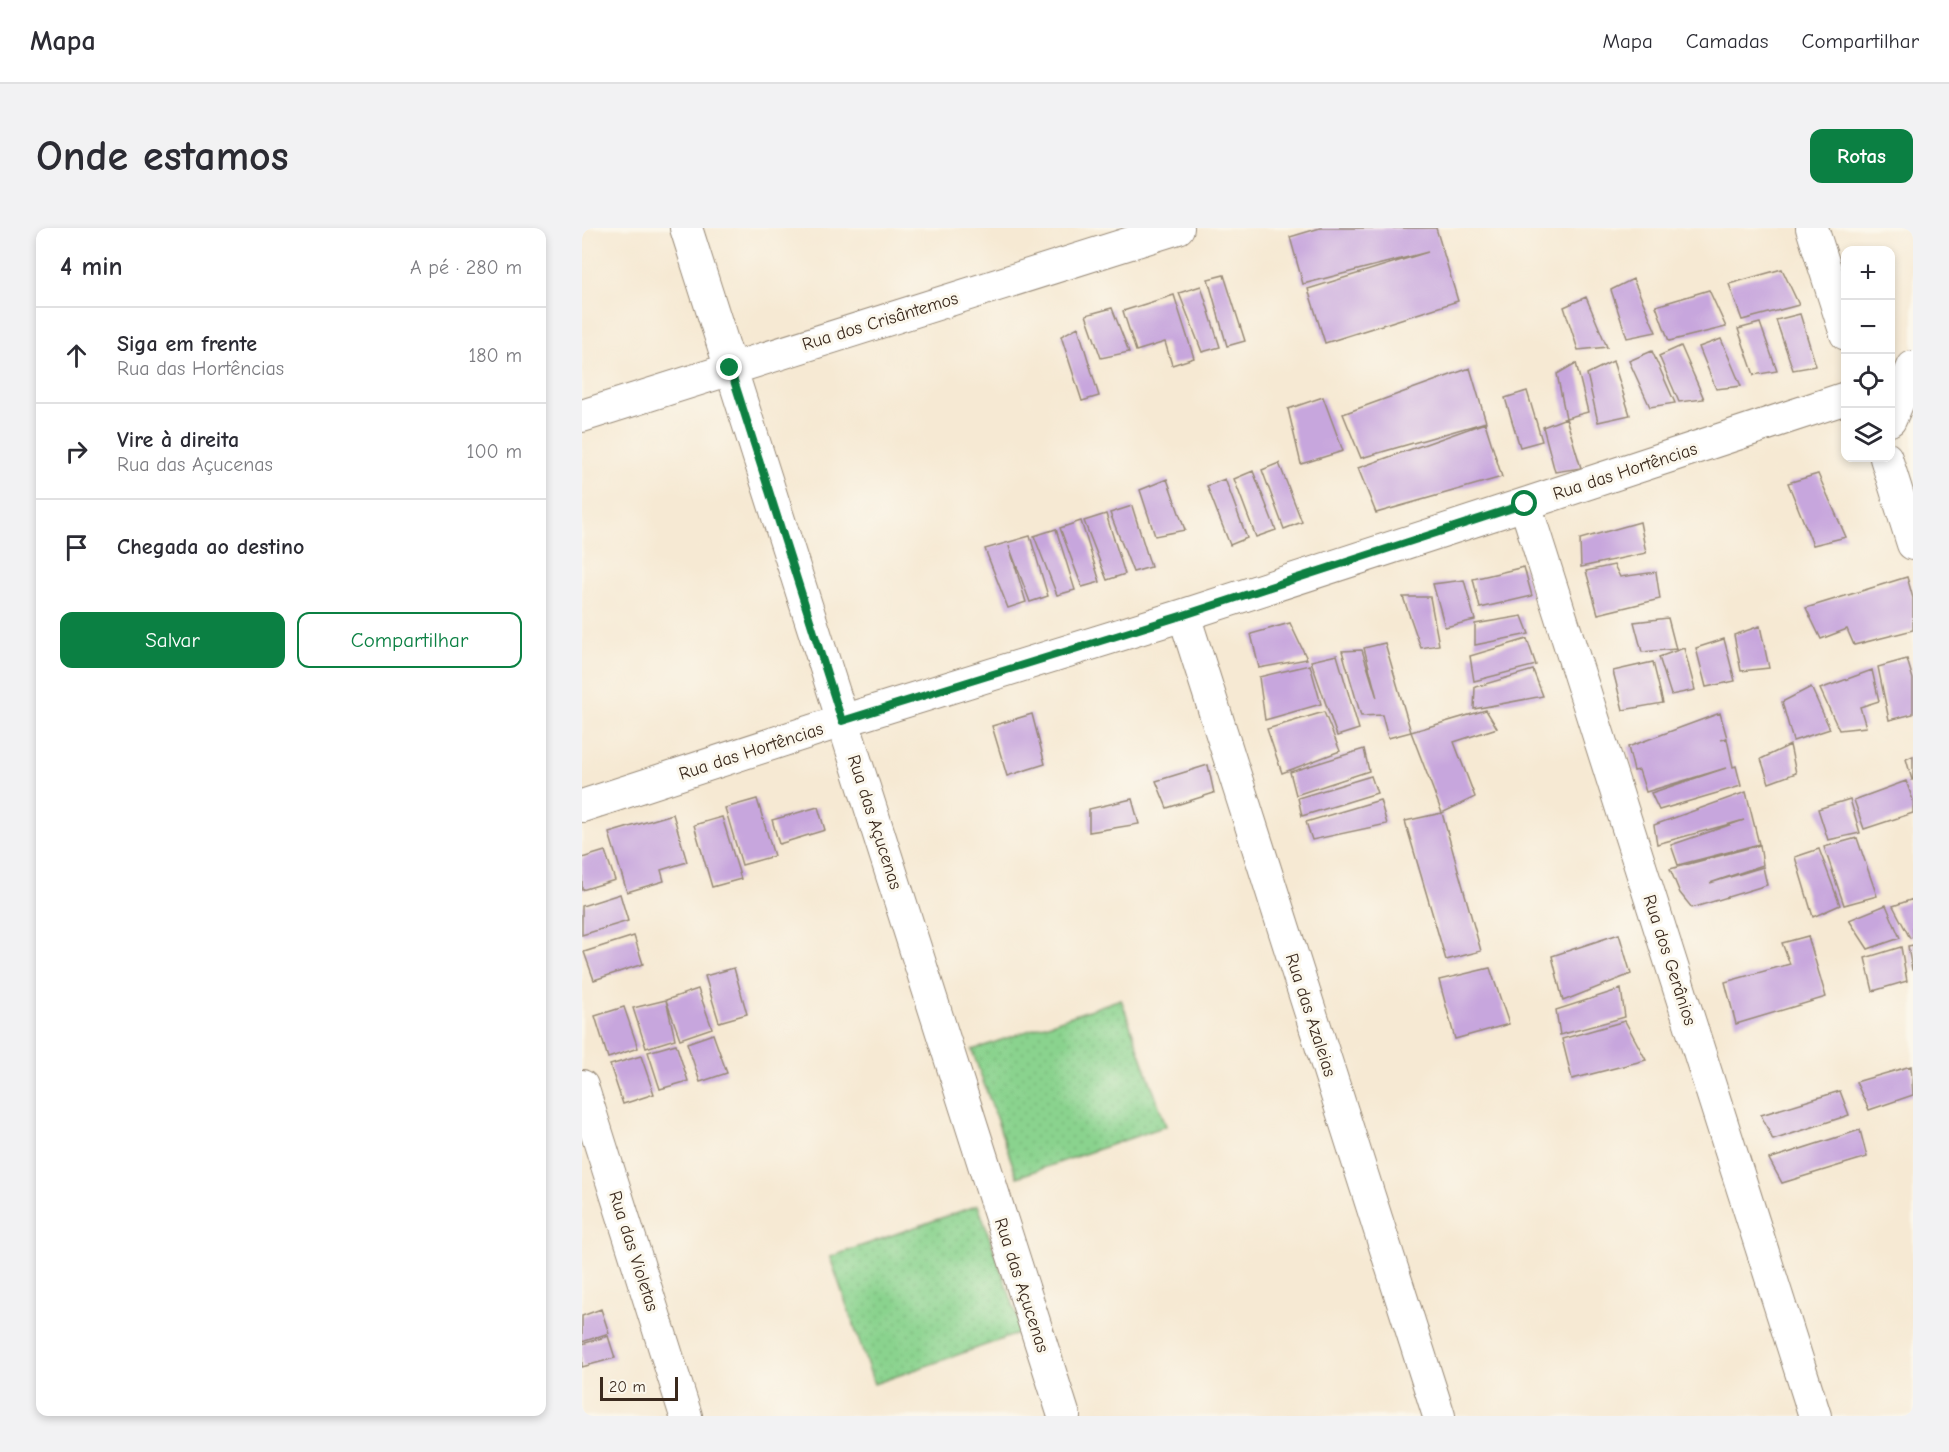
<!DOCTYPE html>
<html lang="pt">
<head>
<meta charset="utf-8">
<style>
  :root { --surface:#fff; --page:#f2f2f3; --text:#2b2b33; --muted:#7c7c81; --line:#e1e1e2; --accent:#0b8043 }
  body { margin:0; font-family:"Comic Neue",sans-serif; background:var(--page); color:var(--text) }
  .controls { position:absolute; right:18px; top:18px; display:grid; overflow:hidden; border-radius:12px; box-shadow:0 3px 9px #0003 }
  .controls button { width:54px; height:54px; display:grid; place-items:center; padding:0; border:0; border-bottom:2px solid var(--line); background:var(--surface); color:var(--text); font:30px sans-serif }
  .scale { position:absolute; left:18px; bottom:15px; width:78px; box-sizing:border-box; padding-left:6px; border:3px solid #3b2a1e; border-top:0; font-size:16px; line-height:21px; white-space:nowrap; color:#3b2a1e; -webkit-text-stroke:4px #fbf7ec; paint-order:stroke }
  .stop { position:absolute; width:18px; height:18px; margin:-14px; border:4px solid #0b8043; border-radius:50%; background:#fff }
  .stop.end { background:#0b8043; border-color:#fff; box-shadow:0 2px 6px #0008 }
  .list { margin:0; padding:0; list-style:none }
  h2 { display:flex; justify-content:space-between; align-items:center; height:78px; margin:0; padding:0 24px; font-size:26px }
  h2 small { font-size:20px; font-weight:400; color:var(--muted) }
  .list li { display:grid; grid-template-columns:39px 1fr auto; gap:18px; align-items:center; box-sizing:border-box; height:96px; padding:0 24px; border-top:2px solid var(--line) }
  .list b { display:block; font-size:22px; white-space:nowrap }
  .list p { margin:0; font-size:20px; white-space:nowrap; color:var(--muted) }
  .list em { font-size:20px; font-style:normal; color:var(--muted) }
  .actions { display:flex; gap:12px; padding:18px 24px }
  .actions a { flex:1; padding:14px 0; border:2px solid var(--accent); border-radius:12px; text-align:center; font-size:21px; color:var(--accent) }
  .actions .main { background:var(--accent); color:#fff }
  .icon { flex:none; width:33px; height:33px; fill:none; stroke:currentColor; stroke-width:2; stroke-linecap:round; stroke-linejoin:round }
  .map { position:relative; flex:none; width:1331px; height:1188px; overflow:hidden; border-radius:12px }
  header { display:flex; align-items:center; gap:36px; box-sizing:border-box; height:84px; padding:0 30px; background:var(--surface); border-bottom:2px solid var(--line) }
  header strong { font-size:28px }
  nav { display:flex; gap:33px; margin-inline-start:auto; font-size:21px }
  .intro { display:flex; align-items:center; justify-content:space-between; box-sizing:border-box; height:144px; padding:0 36px }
  h1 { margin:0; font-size:42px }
  .button { padding:15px 27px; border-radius:12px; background:var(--accent); color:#fff; font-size:21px; font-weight:700 }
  main { display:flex; gap:36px; padding:0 36px }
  aside { flex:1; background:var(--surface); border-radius:12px; box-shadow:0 3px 9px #0003 }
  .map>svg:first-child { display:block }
</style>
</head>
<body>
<header>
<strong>Mapa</strong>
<nav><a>Mapa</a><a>Camadas</a><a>Compartilhar</a></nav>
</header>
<div class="intro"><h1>Onde estamos</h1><a class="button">Rotas</a></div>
<main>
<aside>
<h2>4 min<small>A pé · 280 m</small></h2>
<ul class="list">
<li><svg class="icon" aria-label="ahead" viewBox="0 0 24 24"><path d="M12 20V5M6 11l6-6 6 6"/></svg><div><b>Siga em frente</b><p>Rua das Hortências</p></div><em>180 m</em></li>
<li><svg class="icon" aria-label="right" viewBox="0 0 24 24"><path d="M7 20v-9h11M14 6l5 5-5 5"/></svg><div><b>Vire à direita</b><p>Rua das Açucenas</p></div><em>100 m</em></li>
<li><svg class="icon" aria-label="arrive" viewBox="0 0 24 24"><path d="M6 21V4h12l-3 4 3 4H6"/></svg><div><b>Chegada ao destino</b></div></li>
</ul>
<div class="actions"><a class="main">Salvar</a><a>Compartilhar</a></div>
</aside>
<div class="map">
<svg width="1331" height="1188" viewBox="0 0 1331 1188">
  <defs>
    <pattern id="grass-dots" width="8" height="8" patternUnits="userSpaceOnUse" patternTransform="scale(1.5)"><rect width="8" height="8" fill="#8ad38e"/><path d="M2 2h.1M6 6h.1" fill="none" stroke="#78b57a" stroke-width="1.8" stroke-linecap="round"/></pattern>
  </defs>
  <rect width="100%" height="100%" fill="#fbf7ec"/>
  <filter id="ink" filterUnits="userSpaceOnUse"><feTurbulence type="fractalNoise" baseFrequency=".0167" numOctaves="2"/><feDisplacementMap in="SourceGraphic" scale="12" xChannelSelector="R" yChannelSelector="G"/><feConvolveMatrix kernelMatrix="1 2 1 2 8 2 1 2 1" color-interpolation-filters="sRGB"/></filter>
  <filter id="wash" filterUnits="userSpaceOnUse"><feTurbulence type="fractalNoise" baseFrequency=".008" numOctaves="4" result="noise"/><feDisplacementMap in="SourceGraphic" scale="24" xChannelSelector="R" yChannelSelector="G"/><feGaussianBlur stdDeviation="1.35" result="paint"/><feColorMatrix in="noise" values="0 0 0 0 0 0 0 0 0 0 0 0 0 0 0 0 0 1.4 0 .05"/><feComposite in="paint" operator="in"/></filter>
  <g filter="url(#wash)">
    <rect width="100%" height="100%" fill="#f6e9d3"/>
    <!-- grass -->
    <path fill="url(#grass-dots)" stroke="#627e56" stroke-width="1.5" d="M539 771 584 898 435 949 390 822Z
      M396 977 441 1104 292 1156 248 1029Z"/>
    <g id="blocks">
      <!-- building -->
      <path fill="#c7a6dd" d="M738 0H854L876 73 743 115 726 61 846 24 721 56 708 9Z
        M1200 41 1217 77 1160 92 1147 56Z
        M642 47 663 113 645 118 626 51Z
        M1051 51 1074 104 1045 110 1029 62Z
        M619 58 638 119 620 124 597 65Z
        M1127 62 1144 99 1087 113 1074 78Z
        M592 67 612 130 590 137 583 114 554 123 541 83Z
        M1004 69 1025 119 996 122 982 79Z
        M530 80 547 124 519 130 504 87Z
        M1218 86 1234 138 1211 142 1194 92Z
        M1178 95 1195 143 1172 147 1156 101Z
        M496 99 517 168 500 173 479 108Z
        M1139 111 1159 158 1134 161 1117 119Z
        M1099 118 1122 171 1097 174 1077 128Z
        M1070 123 1093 175 1068 179 1047 133Z
        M1031 133 1048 187 1016 194 1005 146Z
        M994 135 1006 184 984 190 975 146Z
        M888 140 904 194 779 230 761 186Z
        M945 163 960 213 938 219 923 170Z
        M741 169 761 223 719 236 706 181Z
        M984 190 999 240 973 244 961 199Z
        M903 195 920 249 794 285 776 240Z
        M697 235 720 294 702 301 680 242Z
        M671 243 694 302 674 309 652 251Z
        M1236 246 1264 309 1231 317 1206 255Z
        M585 251 603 302 573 308 558 262Z
        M643 251 665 310 648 317 625 258Z
        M550 278 569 339 551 344 528 285Z
        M524 286 543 346 525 352 502 293Z
        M499 293 518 354 500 359 478 300Z
        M1058 294 1064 325 999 339 998 311Z
        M474 301 493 362 475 367 452 308Z
        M448 308 466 368 448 374 427 318 444 374 426 380 403 321Z
        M1032 337 1038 349 1074 344 1078 371 1016 386 1004 343Z
        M942 339 950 368 898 380 891 351Z
        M1325 349 1331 370V402L1272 417 1265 401 1239 411 1224 380Z
        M882 352 893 392 863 399 851 356Z
        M821 369H848L857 417 839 420Z
        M940 388 947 406 893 417V396Z
        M1086 390 1094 421 1060 424 1052 394Z
        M708 395 725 431 677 440 669 406Z
        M1178 398 1187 440 1159 443 1152 407Z
        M945 411 954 437 892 453 888 428Z
        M1142 411 1153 453 1124 459 1114 420Z
        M803 415 829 504 806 510 800 487 779 488 760 423 780 422 795 470 782 420Z
        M1102 420 1113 462 1089 467 1077 429Z
        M755 427 777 501 755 508 729 433Z
        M1325 431 1331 451V486L1307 492 1296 439Z
        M1071 434 1081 475 1041 482 1031 443Z
        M728 437 739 476 683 492 677 449Z
        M951 442 961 468 892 481 893 459Z
        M1290 442 1297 473 1278 479 1284 499 1257 502 1238 461Z
        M1229 459 1248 501 1211 513 1200 474Z
        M904 482 915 500 872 514 893 569 860 585 829 504Z
        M742 484 758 523 700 545 685 501Z
        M1138 485 1145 510 1138 512 1145 511 1151 539 1154 538 1159 558 1077 582 1069 565 1144 540 1064 564 1057 542 1052 543 1046 519Z
        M450 486 463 536 425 548 410 498Z
        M1208 517 1214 545 1187 555 1179 531Z
        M782 521 787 543 714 567 708 544Z
        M1331 528V552H1330L1324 531Z
        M626 537 632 565 585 580 574 553Z
        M789 548 795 565 720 588 716 570Z
        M1324 553 1331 572V585L1282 601 1272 572Z
        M1164 564 1177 616 1096 637 1089 617 1162 592 1075 616 1072 597Z
        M175 571 192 628 160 637 143 580Z
        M550 571 557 596 507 604V581Z
        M1268 571 1278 605 1246 612 1236 581Z
        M798 572 805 596 730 612 724 594Z
        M236 579 243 602 197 616 190 592Z
        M860 585 899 723 864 732 823 593Z
        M91 586 105 634 79 642 82 653 45 664 27 605Z
        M140 589 159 651 130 659 112 597Z
        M1275 610 1295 668 1262 677 1242 619Z
        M1178 617 1181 637 1128 655 1181 639 1185 657 1110 680 1098 665 1088 641Z
        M1237 621 1258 677 1231 689 1213 629Z
        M23 623 33 652 0 662V630Z
        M38 666 46 693 0 707V678Z
        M1331 671V709L1328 710 1311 678Z
        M1304 677 1318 710 1286 721 1267 692Z
        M1037 706 1049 746 981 773 970 728Z
        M52 708 61 736 12 752 2 724Z
        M1226 708 1244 769 1154 796 1143 754 1208 736 1200 715Z
        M1331 717V742H1330L1326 718Z
        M1319 719 1325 753 1291 763 1283 730Z
        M152 740 165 786 137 794 123 748Z
        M908 740 927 796 873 811 857 752Z
        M116 761 130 800 98 811 84 772 93 811 64 820 51 780 84 772Z
        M1039 761 1043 789 978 807 974 782Z
        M42 779 56 820 26 830 13 788Z
        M1043 793 1064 832 990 851 980 811Z
        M131 806 145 845 118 854 105 815Z
        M94 816 106 853 78 861 66 824Z
        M59 828 72 866 41 876 28 837Z
        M1329 838 1331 867 1287 882 1274 854Z
        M1258 863 1267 887 1191 912 1179 887Z
        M1278 902 1285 929 1200 955 1187 931Z
        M19 1081 27 1105 0 1114V1088Z
        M26 1108 33 1130 0 1139V1116Z"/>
    </g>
  </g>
  <g filter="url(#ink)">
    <use href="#blocks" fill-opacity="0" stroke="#988a78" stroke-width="1.5"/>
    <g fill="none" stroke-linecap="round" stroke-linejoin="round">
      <defs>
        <path id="minor" d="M104 0 482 1188
          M1230 0 1264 106
          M0 188 596 0
          M1308 192 1331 139
          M1304 230 1331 316
          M943 276 1233 1188
          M602 387 857 1188
          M0 578 260 493 602 387 943 276 1264 170
          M0 858 104 1188"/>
      </defs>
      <!-- minor casing -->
      <use href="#minor" stroke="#988a78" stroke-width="34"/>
      <!-- minor -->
      <use href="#minor" stroke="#fff" stroke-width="32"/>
    </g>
  </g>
  <g fill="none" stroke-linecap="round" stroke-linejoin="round" filter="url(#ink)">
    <!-- route -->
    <path stroke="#0b8043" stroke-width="8" d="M148 140 260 493 602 387 943 276"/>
  </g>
  <g text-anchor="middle" stroke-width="6" stroke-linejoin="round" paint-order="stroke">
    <!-- street labels -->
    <g font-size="18" fill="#3b2a1e" stroke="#fbf7ec">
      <text transform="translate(298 93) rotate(-17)" y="6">Rua dos Crisântemos</text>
      <text transform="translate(1043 243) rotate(-18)" y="6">Rua das Hortências</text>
      <text transform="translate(169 523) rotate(-18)" y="6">Rua das Hortências</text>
      <text transform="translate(293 594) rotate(72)" y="6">Rua das Açucenas</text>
      <text transform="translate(1088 732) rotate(72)" y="6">Rua dos Gerânios</text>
      <text transform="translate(729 787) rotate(72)" y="6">Rua das Azaleias</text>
      <text transform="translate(52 1023) rotate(72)" y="6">Rua das Violetas</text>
      <text transform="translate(440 1057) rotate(72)" y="6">Rua das Açucenas</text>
    </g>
  </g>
</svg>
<div class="controls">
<button>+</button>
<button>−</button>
<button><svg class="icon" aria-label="locate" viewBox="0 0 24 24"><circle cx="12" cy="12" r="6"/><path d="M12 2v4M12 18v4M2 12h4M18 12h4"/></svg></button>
<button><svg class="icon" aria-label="layers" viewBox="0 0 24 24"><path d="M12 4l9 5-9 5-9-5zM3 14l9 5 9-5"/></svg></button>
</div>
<div class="scale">20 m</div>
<div class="stop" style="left:943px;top:276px"></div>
<div class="stop end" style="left:148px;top:140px"></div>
</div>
</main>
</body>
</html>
